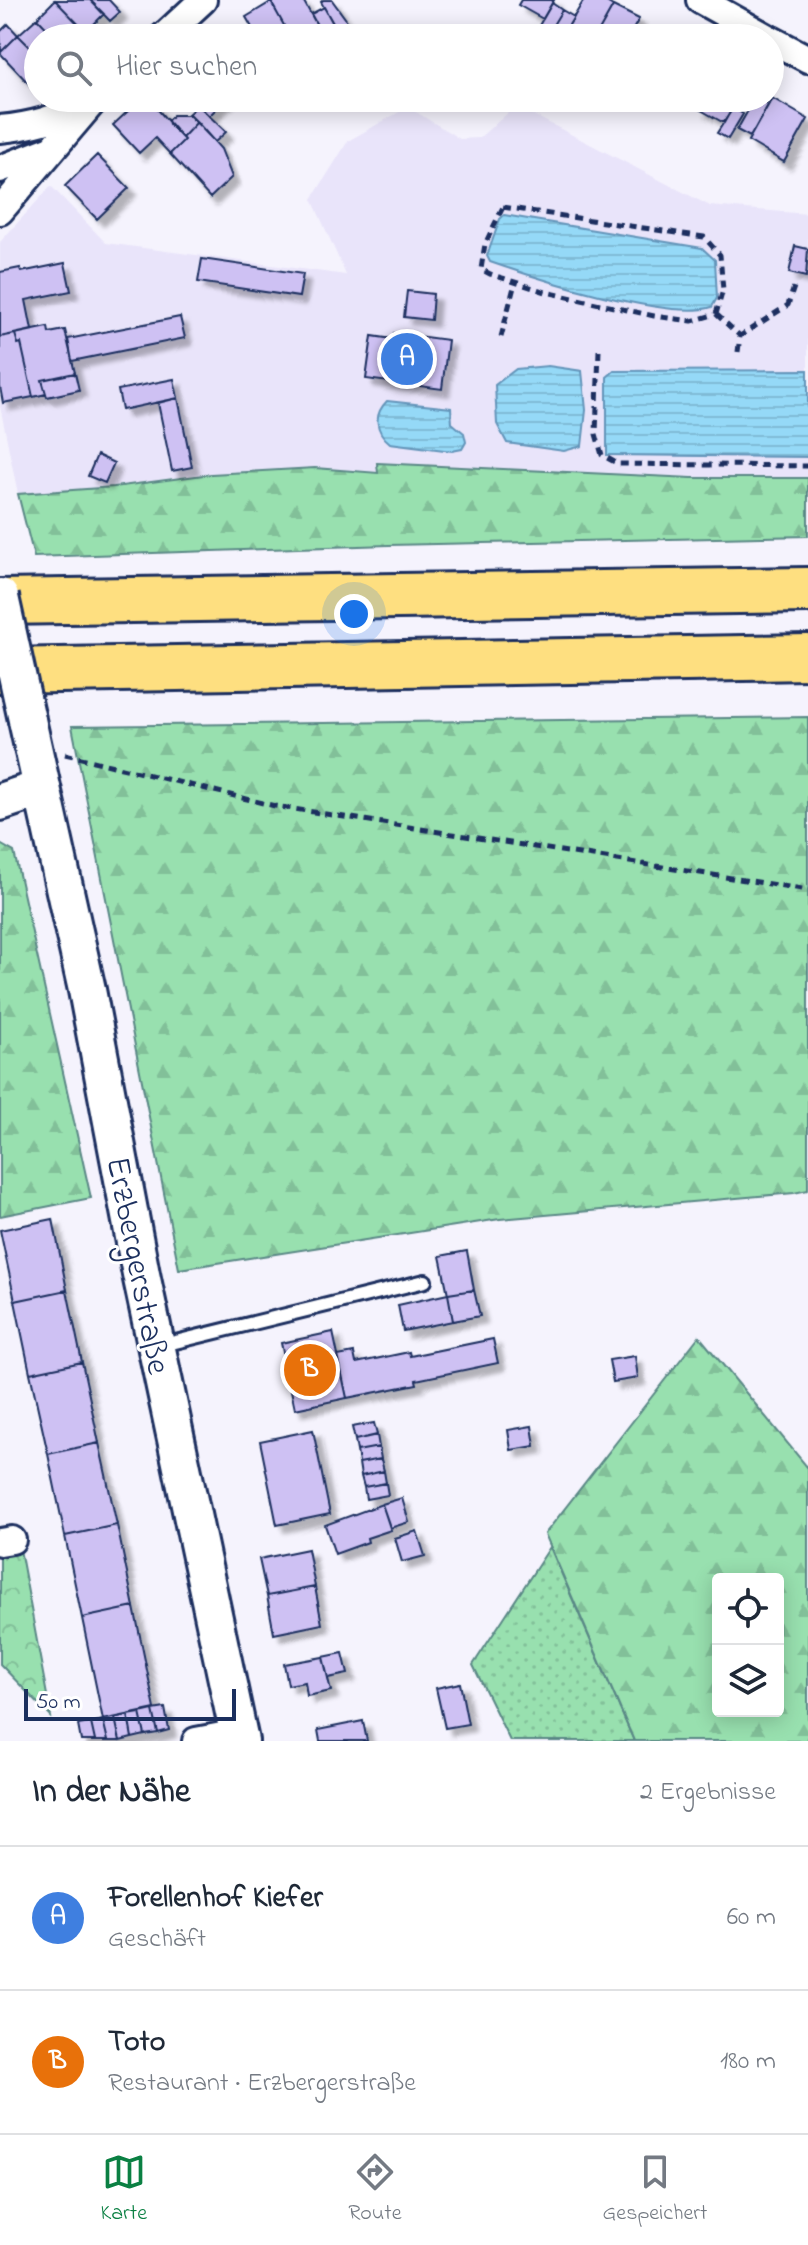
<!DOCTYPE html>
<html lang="de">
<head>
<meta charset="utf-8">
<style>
  :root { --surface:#fff; --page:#f6f6f7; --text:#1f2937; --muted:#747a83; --line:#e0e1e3; --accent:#0b8043 }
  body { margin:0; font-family:"Indie Flower",sans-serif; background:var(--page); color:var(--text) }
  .controls { position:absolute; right:24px; bottom:24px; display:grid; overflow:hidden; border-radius:8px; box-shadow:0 4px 20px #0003 }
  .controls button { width:72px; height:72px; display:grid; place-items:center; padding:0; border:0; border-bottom:2px solid var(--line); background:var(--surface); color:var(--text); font:40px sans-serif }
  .scale { position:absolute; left:24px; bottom:20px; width:212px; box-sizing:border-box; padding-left:8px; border:4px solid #1b2f5e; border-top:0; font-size:22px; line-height:28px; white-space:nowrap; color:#1b2f5e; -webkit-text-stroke:6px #fff; paint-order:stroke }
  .you { position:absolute; left:354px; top:614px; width:28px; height:28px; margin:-20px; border:6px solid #fff; border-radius:50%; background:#1a73e8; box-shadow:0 0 0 12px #1a73e833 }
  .badge { display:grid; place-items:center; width:52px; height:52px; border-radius:50%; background:var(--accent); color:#fff; font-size:26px; font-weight:700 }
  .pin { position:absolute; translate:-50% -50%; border:4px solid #fff; box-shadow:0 2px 8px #0006 }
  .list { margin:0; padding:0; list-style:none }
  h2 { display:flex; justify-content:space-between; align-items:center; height:104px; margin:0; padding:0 32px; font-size:34px }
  h2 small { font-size:26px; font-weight:400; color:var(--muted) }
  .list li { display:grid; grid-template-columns:52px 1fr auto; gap:24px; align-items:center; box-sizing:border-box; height:144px; padding:0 32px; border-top:2px solid var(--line) }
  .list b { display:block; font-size:30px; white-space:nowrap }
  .list p { margin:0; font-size:26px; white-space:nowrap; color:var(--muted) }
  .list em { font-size:26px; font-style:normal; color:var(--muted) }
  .icon { flex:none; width:44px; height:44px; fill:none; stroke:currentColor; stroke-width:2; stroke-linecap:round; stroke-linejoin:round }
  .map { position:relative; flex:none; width:808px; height:1741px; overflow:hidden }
  .search { position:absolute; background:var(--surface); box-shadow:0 4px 20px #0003; left:24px; right:24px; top:24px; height:88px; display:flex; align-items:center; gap:20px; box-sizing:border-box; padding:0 28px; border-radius:44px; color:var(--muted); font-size:30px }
  .sheet { height:392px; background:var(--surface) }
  nav { display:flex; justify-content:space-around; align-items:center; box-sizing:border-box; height:112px; border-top:2px solid var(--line); background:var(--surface); font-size:22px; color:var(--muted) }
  nav a { display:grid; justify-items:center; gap:4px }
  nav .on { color:var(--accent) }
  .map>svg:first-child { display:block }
</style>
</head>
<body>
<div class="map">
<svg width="808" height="1741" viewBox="0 0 808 1741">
  <defs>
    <pattern id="grass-dots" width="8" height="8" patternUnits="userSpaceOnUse" patternTransform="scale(2)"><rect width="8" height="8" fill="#98e0af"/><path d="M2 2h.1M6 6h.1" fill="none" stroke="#82c099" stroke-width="1.8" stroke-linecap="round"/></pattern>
    <pattern id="forest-firs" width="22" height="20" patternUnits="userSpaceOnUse" patternTransform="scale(2)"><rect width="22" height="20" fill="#98e0af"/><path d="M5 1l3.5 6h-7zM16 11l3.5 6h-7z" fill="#82c099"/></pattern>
    <pattern id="park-crowns" width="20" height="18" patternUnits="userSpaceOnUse" patternTransform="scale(2)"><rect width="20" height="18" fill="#98e0af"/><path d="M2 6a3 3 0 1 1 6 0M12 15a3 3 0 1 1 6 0" fill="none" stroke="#82c099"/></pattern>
    <pattern id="water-rules" width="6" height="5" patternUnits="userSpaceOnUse" patternTransform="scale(2)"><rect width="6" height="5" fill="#95d9f7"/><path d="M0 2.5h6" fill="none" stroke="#80bbd6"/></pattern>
    <filter id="shadow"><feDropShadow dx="7" dy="7" stdDeviation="2" flood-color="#0004"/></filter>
  </defs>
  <rect width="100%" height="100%" fill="#f5f3fd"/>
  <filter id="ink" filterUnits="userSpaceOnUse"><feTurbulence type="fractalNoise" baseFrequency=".0125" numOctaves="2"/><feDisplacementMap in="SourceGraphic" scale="16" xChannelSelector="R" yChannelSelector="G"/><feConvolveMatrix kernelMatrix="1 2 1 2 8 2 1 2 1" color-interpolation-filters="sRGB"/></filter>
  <g filter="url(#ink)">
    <!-- built -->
    <path fill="#e9e4fa" d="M516 106 710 206 808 214V478H692L378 463 379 473 315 468 211 474 114 487 18 494 0 406V242L51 186 106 243 346 275 312 199 348 141 408 107 460 139 479 138Z"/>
    <!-- grass -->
    <path fill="url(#grass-dots)" stroke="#5a8886" stroke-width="2" d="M550 1547 634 1741H510L473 1665Z"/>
    <!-- forest -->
    <path fill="url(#forest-firs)" stroke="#5a8886" stroke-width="2" fill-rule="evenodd" d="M377 463 692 478H808V536L389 545 34 557 18 494 114 487 211 474 315 468 378 473Z
      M808 717V1190L794 1193 500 1219 179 1269 72 726Z
      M0 844 14 852 91 1198 0 1216Z
      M699 1336 808 1468V1741H634L545 1534ZM778 1579V1711H718V1579Z"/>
    <!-- park -->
    <path fill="url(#park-crowns)" stroke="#5a8886" stroke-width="2" d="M19 1544 51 1717 0 1664V1549Z"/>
    <!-- water -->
    <path fill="url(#water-rules)" stroke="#6495ba" stroke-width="2" d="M504 215 702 248 715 260 717 298 712 307C669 321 536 278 490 262L487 256 500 219Z
      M548 366 582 371 586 410 582 446 564 451 507 443 497 424 495 385 516 369Z
      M808 370V457L607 455V377L614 371Z
      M387 401 451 408 452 423 464 433 466 442 462 449 452 451 390 443C375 431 373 415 387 401Z"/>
    <!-- building -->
    <path fill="#cec1f3" stroke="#1b2f5e" stroke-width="2" filter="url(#shadow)" d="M55 0H90L104 14 86 32Z
      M55 0 86 32 79 38H56L37 18Z
      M90 0H109L120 12 110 21Z
      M276 0H303L319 29 303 38H291L271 2Z
      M323 0H332L350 25 338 32 321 2Z
      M521 0H554L543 19 518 5Z
      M584 0H603L613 6 595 38H579L566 30Z
      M271 2 291 38H258L246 17Z
      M552 3 562 10 547 35 537 29Z
      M613 6 639 19 628 38H595Z
      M324 7 338 33 329 38H324L311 14Z
      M562 10 574 17 561 38H552L547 35Z
      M37 18 56 38H38V55L18 35Z
      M8 24 18 35 1 52 0 32Z
      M18 35 38 55V78L30 85 0 53Z
      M142 98H148L184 140 170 154 155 138 139 153 113 125Z
      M192 98H227L209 116Z
      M706 98H738L724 123 699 109Z
      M755 98 769 104 750 137 737 130Z
      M772 98 808 119 784 162 748 141Z
      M198 105 226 132 215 142 188 114Z
      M733 108 743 114 728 139 717 133Z
      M173 115H190L197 122 182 138 169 124 168 120Z
      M197 122 221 149 232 177 210 198 170 154 184 140 182 138Z
      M97 155 129 188 97 219 65 186Z
      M795 246 808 249 806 277 789 273Z
      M202 259 303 274 299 297 198 282Z
      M65 263 71 291 26 300 32 330 0 337V272L20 268 21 272Z
      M407 291 433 294 431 320 404 317Z
      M180 317 185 338 72 361 68 339Z
      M48 327 49 333 65 330 75 373 42 380 46 394 33 397 21 343 18 344 15 334Z
      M394 333 448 340 442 389 366 379 372 336 393 339Z
      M15 334 18 344 21 343 33 397 3 403 0 387V337Z
      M75 373 79 390 47 397 42 380Z
      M174 379 178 398 122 410 118 390Z
      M178 398 192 467 172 471 158 403Z
      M97 455 114 463 105 483 88 476Z
      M53 1219 67 1290 15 1301 0 1230Z
      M467 1251 474 1290 448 1294 440 1256Z
      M67 1290 82 1362 30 1373 15 1301Z
      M474 1290 480 1316 453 1321 448 1294Z
      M448 1294 453 1321 403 1331 398 1305Z
      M333 1332 347 1398 295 1409 281 1343Z
      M493 1339 498 1363 416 1380 417 1384 347 1398 338 1356 354 1353 356 1363 409 1352 410 1356Z
      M635 1356 638 1378 613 1382 609 1360Z
      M82 1362 99 1443 48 1454 30 1373Z
      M374 1423 377 1435 355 1440 352 1427Z
      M532 1426 535 1446 511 1450 508 1430Z
      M313 1430 330 1514 277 1525 260 1441Z
      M377 1435 379 1447 357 1451 355 1440Z
      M99 1443 117 1525 65 1536 48 1454Z
      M379 1447 381 1459 359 1463 357 1451Z
      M381 1459 384 1471 361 1476 359 1463Z
      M384 1471 386 1483 364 1487 361 1476Z
      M386 1483 388 1495 366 1499 364 1487Z
      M402 1498 409 1522 390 1528 382 1504Z
      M382 1504 391 1530 367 1538 368 1542 335 1554 325 1525Z
      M117 1525 134 1607 82 1618 65 1536Z
      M417 1531 425 1556 402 1562 395 1538Z
      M308 1549 315 1587 267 1596 259 1559Z
      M315 1587 322 1624 274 1634 267 1596Z
      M134 1607 155 1709 103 1720 82 1618Z
      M343 1653 348 1674 328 1678 323 1657Z
      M323 1657 331 1691 307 1696 305 1682 288 1685 284 1664Z
      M460 1683 468 1724 445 1728 436 1688Z
      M165 1708 169 1730 158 1733 153 1710Z
      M153 1710 158 1733 145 1735 140 1713Z
      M140 1713 145 1735 132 1738 128 1715Z
      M128 1715 132 1738 120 1741 115 1718Z
      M115 1718 120 1741H108L103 1720Z
      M103 1720 108 1741H95L91 1723Z
      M363 1721 367 1741H320L318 1730Z
      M91 1723 95 1741H81L78 1725Z"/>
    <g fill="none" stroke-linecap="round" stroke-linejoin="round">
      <defs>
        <path id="lane" d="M159 1346 425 1281"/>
        <path id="street" d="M700 0 768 38
          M162 38 203 0
          M770 39 808 59
          M0 129C32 126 56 119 84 105
          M0 169 49 150
          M0 211 96 98
          M0 1542 12 1540
          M196 1741 238 1733"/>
        <path id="secondary" d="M27 720 87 990 141 1274 240 1741
          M0 802 42 788"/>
        <path id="highway" d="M0 602 808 590
          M0 671 808 657"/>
      </defs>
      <!-- lane casing -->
      <use href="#lane" stroke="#1b2f5e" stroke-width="18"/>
      <!-- street casing -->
      <use href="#street" stroke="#1b2f5e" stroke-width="32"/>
      <!-- secondary casing -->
      <use href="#secondary" stroke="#1b2f5e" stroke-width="42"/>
      <!-- highway casing -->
      <use href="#highway" stroke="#1b2f5e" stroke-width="50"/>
      <!-- path -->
      <path stroke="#1b2f5e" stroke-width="5" stroke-dasharray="8 6" stroke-linecap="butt" d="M503 207 704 237 720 255 723 290 716 314 692 321 654 316 546 292 490 274 481 269 485 244Z
        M716 314 740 336
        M501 337 515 283
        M599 350 596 434 602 455 618 464 808 466
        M738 352 740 336 788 305 794 287
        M65 754 275 806 808 890"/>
      <!-- lane -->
      <use href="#lane" stroke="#fff" stroke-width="12"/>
      <!-- street -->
      <use href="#street" stroke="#fff" stroke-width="26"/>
      <!-- secondary -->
      <use href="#secondary" stroke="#fff" stroke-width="36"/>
      <!-- highway -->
      <use href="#highway" stroke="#fedf80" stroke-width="44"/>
      <defs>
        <path id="secondary-bridge" d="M0 597 27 720"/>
      </defs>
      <!-- secondary-bridge casing -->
      <use href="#secondary-bridge" stroke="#1b2f5e" stroke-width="42" stroke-linecap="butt"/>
      <!-- secondary-bridge -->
      <use href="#secondary-bridge" stroke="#fff" stroke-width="36"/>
    </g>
  </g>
  <g text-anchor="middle" stroke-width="6" stroke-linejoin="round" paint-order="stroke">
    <!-- street labels -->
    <g font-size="34" fill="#1b2f5e" stroke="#fff">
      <text transform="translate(140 1265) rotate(79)" y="12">Erzbergerstraße</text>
    </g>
  </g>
</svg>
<div class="controls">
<button><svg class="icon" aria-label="locate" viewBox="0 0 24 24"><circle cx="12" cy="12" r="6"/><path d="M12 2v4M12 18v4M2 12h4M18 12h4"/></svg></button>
<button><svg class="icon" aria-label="layers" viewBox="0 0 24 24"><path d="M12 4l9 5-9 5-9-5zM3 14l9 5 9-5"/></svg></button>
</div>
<div class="scale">50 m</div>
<div class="you"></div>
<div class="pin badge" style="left:407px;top:359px;background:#3f7fe0">A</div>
<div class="pin badge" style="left:310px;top:1370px;background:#e8710a">B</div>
<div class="search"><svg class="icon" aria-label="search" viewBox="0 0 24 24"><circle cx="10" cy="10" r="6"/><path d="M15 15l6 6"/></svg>Hier suchen</div>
</div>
<section class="sheet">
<h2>In der Nähe<small>2 Ergebnisse</small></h2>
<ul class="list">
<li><span class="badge" style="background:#3f7fe0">A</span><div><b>Forellenhof Kiefer</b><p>Geschäft</p></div><em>60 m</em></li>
<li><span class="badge" style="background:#e8710a">B</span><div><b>Toto</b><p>Restaurant · Erzbergerstraße</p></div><em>180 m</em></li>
</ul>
</section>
<nav>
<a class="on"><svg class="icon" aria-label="map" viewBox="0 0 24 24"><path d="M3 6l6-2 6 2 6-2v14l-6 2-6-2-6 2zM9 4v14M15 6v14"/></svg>Karte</a>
<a><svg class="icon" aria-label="directions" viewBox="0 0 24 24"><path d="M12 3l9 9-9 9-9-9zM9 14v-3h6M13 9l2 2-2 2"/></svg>Route</a>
<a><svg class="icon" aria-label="saved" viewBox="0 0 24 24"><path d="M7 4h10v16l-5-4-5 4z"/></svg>Gespeichert</a>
</nav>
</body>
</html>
